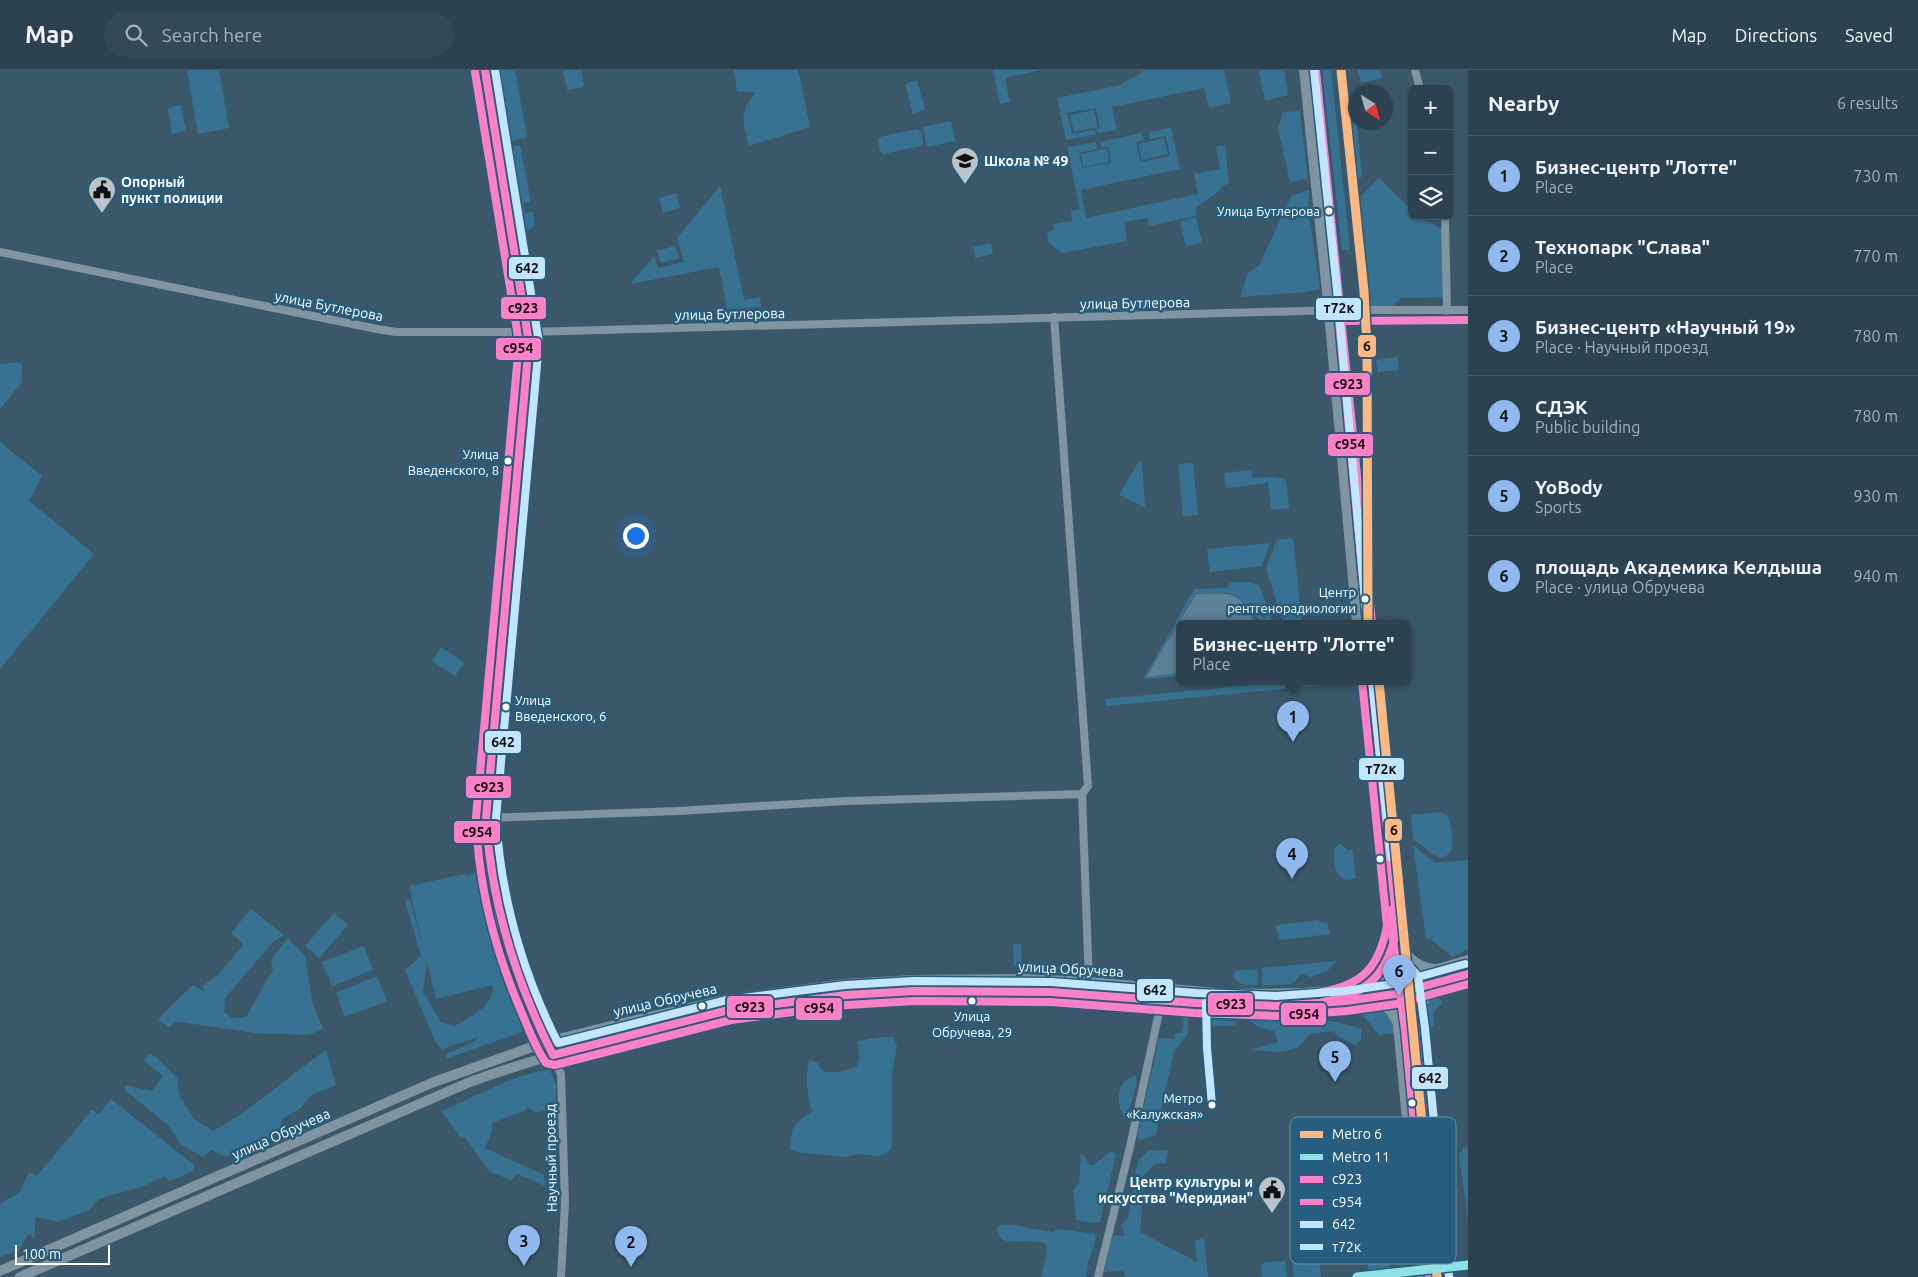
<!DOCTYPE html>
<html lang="en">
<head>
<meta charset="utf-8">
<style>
  :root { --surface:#2c4250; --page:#344957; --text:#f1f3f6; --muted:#a6b0b7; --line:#485b67; --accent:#90b9f0 }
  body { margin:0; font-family:Ubuntu,sans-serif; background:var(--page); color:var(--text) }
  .controls { position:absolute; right:15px; top:15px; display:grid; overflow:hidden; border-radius:8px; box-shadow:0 1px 4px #0004 }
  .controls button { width:45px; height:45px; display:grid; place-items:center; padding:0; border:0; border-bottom:1px solid var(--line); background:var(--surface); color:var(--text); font:25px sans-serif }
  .compass { position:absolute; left:1348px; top:15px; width:45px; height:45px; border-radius:50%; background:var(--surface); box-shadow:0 1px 4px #0004; rotate:143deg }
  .scale { position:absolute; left:15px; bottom:12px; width:95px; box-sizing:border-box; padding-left:5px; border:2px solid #fff; border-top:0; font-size:14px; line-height:18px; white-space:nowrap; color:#fff; -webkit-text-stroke:4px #275d7e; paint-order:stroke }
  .you { position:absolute; left:635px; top:465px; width:18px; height:18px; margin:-12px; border:4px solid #fff; border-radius:50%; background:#1a73e8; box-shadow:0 0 0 8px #1a73e833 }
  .badge { display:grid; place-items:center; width:32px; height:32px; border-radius:50%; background:var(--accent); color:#111; font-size:16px; font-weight:700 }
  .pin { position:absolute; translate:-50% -41px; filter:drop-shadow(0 1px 2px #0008) }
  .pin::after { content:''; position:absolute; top:26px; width:18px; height:15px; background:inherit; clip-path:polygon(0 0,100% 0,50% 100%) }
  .popup { position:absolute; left:1176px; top:550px; width:235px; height:65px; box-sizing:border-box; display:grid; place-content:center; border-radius:8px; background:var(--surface); filter:drop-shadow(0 1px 4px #0005); font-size:16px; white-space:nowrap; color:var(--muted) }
  .popup b { font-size:19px; color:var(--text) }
  .popup::after { content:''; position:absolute; left:50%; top:100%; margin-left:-10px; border:10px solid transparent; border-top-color:var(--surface) }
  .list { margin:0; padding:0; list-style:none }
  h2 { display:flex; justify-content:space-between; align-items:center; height:65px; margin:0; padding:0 20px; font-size:21px }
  h2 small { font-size:16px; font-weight:400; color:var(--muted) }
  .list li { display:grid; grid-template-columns:32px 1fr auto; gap:15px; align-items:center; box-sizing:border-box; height:80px; padding:0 20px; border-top:1px solid var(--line) }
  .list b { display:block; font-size:19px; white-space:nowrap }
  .list p { margin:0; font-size:16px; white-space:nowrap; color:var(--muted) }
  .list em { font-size:16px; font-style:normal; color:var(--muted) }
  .icon { flex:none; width:28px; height:28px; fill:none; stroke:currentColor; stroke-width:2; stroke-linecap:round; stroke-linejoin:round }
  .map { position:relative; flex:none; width:1468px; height:1207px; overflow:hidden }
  header { display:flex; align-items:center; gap:30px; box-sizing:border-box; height:70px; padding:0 25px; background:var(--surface); border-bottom:1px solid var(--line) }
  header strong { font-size:24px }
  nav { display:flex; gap:28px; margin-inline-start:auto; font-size:18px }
  .search { width:350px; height:45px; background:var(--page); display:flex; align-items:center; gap:12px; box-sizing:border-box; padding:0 18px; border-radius:28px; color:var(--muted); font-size:19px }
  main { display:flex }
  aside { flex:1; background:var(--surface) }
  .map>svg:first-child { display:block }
</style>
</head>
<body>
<header>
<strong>Map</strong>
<div class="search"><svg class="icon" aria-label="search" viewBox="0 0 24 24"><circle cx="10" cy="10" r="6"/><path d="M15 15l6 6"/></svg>Search here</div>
<nav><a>Map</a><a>Directions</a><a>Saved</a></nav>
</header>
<main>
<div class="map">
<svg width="1468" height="1207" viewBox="0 0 1468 1207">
  <rect width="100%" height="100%" fill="#3b586a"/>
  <!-- green -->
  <path fill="#387293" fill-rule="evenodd" d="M187 0H219L229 58 198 64Z
    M497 0H515L527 68 508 71Z
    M563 0H581L584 17 567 20Z
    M734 0H798L810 57 749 76C743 53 738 41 756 23L737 21Z
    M993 0H1041L1005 8 1010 32 1000 34Z
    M1144 0H1224L1231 33 1209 38 1204 18 1112 37 1117 60 1099 63 1095 59 1100 58 1096 38 1067 43 1072 64 1093 60 1097 64 1066 70 1057 28 1121 15C1128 8 1139 7 1144 0Z
    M1259 0H1284L1288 25 1265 31Z
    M1322 0H1331L1350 180H1342Z
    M1358 0H1380L1382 8 1361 13Z
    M917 10 925 40 913 44 905 14Z
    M1354 28 1362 106 1350 118 1342 34Z
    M181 35 186 61 172 64 168 38Z
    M1094 40 1098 57 1074 62 1070 45Z
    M1300 41 1308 109 1290 112 1278 58 1283 42Z
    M951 51 955 71 927 77 923 57Z
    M1171 58 1180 99 1081 120 1086 148 1198 124 1194 104 1220 99 1216 77 1225 75 1229 114 1224 115C1216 126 1206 129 1196 137V146L1149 156 1147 148 1124 152 1127 171 1062 183 1049 173 1047 162 1054 160 1053 154 1072 151 1071 141 1080 139 1067 77 1096 72 1097 79 1079 83 1082 98 1111 93 1108 77 1101 78 1100 72 1142 63 1144 70 1136 72 1141 92 1170 86 1166 66 1150 69 1149 62Z
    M917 59 921 61 923 73 921 76 884 84 880 82 878 70 880 67Z
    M1164 68 1168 84 1142 90 1138 74Z
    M520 75 531 132 523 133 525 143 533 142 535 156 528 160 523 158 521 154 508 78Z
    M1107 79 1109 92 1083 97 1081 84Z
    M1379 108 1412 140V146H1418L1442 159 1443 227 1402 228 1392 236H1361L1352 135Z
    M720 116 744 230 760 227 761 237 727 239 719 197 630 214 654 187 658 198 684 192 677 168Z
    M1309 120 1308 139 1320 219 1305 222 1240 227 1248 203 1259 196 1291 126Z
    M676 123 680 138 663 143 659 128Z
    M1196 147 1202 173 1186 176 1180 151Z
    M991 173 993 184 975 188 973 177Z
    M675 176 679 188 661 193 657 181Z
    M1397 287 1399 300 1378 302 1376 290Z
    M22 292V312L0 339V294Z
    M0 372 42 406 29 431 94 484 0 599Z
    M1139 391 1142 392 1145 438 1119 425Z
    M1193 393 1198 445 1183 446 1178 394Z
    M1251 400 1253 408 1272 407 1284 409 1287 416 1289 438 1271 440 1268 413 1226 418 1224 403Z
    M1293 468 1302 553H1283L1266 498 1277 470Z
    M1270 473 1262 496 1210 502 1207 479Z
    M1233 512H1249L1259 515 1273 553C1265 553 1258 552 1254 544L1256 542 1263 547H1266L1256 541 1253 543 1255 549 1262 553H1253C1241 517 1230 523 1196 523L1146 607 1179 603V606L1147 609 1144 608 1194 519 1227 518 1230 513Z
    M441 577 464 593 455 606 432 591Z
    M1292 611H1324V615L1106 636 1105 629Z
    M1440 742 1448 746C1452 759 1458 783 1442 788 1431 785 1423 775 1413 769L1411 745Z
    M1339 773 1349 781 1352 779 1356 808 1346 810C1333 805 1335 791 1334 780Z
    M1413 775 1435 793 1468 790V880L1452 887 1431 869 1426 868Z
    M477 800 483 806 493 858 523 949 522 962 445 989 448 983 474 972 478 967 442 979 435 971 405 900 421 886 405 831 410 830 424 882 409 816 465 804 466 806 472 804ZM427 892 436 929 492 915C498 934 467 949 454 956L441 952 423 922Z
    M251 839 284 865 273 872 225 928 224 942 232 948 246 947 273 900 271 890 288 868 305 886 312 931 323 959 308 965 254 963 181 952H174L169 958 158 949 193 915 205 922 202 916 218 905 244 874 231 863Z
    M334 843 348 855 319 888 305 876Z
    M1319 850V852L1327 853 1330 864 1281 870 1279 868 1276 857 1277 855Z
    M1013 874H1021L1022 896H1014Z
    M364 876 373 900 332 916 322 892Z
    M1337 891 1327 901 1311 907 1302 904C1298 907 1296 911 1292 913 1286 916 1271 914 1262 916V898Z
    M1257 899 1258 915C1247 915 1239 916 1233 906L1235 901Z
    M377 906 387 931 345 947 336 923Z
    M1436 923 1442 933 1433 943 1434 955 1429 960 1423 961C1422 944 1422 935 1436 923Z
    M1374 939 1382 940 1391 947 1395 963 1379 965 1366 949 1357 941Z
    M1183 945 1188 948V964L1174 981 1156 1065 1140 1070 1137 1067 1159 968 1174 969 1176 963H1182L1184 949 1180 948Z
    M1207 949 1235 951 1237 952 1235 956H1205V950Z
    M1279 949H1322L1361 958V969L1356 975 1340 968 1333 961 1310 964 1298 977 1286 981 1277 982 1251 980 1278 972 1274 961 1256 956 1251 950Z
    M884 967H893L897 976 892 1003V1077L886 1084 877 1086 860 1084 843 1087 798 1082 790 1079C792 1055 792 1055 812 1042 807 1023 805 1009 809 990L818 993 822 1001C834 1004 846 1001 857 996L859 987 857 971Z
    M326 980 336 1015 311 1025 301 1038 282 1049 279 1065 226 1087 211 1080 203 1087 180 1074 169 1056 125 1020V1015L152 1021 163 1006 144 991 149 984 155 986 177 1008 179 1024 194 1049 213 1061C254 1039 288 1006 326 980Z
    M550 1000 556 1015V1037L536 1043 528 1037 526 1040 492 1053V1061L485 1078 544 1105 545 1116 517 1104 511 1110 490 1102 464 1066 461 1068 441 1041C470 1029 521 1001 550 1000Z
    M1136 1006C1139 1013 1130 1037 1126 1045L1124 1046C1115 1033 1117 1009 1136 1006Z
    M111 1029 194 1095V1101L169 1111 165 1106 144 1116 99 1129 89 1140 59 1152 36 1147 34 1168 28 1164 19 1181 0 1187V1134L20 1122 29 1102 37 1106 92 1040 99 1044Z
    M1379 1054 1382 1080 1359 1082 1356 1056Z
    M1463 1078H1467L1468 1081V1151L1459 1085Z
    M1168 1080 1166 1093 1155 1094 1145 1104 1140 1162 1197 1192 1195 1170 1204 1169 1208 1207H1127L1123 1201 1104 1202 1113 1165 1125 1166 1121 1155 1128 1148 1138 1091 1148 1081Z
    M1111 1081 1116 1084 1100 1152 1093 1153 1076 1150 1073 1121 1079 1113 1081 1084 1085 1086 1089 1095H1094Z
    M1381 1090 1383 1118 1361 1120 1358 1092Z
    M1384 1128 1387 1153 1364 1154 1362 1130Z
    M998 1155H1017L1027 1158 1053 1162 1058 1159 1095 1164 1096 1170 1088 1192 1086 1207H1041C1043 1200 1048 1181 1047 1175 1036 1167 1014 1174 1004 1170 1001 1169 999 1164 997 1161Z
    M1385 1162 1390 1207H1369L1366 1164Z
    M1319 1188 1321 1207H1294L1292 1191Z
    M1285 1191 1287 1207H1262L1261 1196 1264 1192Z"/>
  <!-- water -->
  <path fill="#5d8298" d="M1196 524C1228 524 1241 518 1253 553H1179V603L1146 607Z"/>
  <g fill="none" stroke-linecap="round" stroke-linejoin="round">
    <!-- minor -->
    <path stroke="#8094a1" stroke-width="8" d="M485 0 529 273 486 748 489 792 500 851 522 917 539 960 561 1004 565 1132 561 1207
      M1415 0 1420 19
      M1445 146 1447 241
      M0 182 377 259 396 262H528L1340 240H1468
      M1054 247 1088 716 1082 724 1089 912
      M486 748 678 741 846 731 1082 724
      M1098 1207 1130 1077 1164 919"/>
    <!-- major -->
    <path stroke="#7f94a0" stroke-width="10" d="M1304 0 1327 221 1357 553
      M1316 0 1372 553
      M1362 611 1398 955 1422 1207
      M1377 611 1403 878 1415 959 1439 1207
      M1404 880C1411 892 1422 898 1435 899
      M1347 916C1367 906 1382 890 1385 867
      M1369 929C1383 932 1391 939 1397 952
      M1417 949C1420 931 1426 925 1440 914
      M0 1201 434 1012 546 972 636 950 725 930 844 914 914 910 1026 909 1089 912 1228 924 1302 923 1336 920 1408 908 1468 890
      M20 1207 470 1012C522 993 576 978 631 965 663 957 696 946 730 940 768 934 807 929 846 925 903 919 961 920 1019 921 1104 922 1188 936 1273 936 1338 936 1406 925 1468 904"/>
    <defs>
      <path id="bus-1" d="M485 0 529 273 486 748C491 832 515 910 553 985L729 940 846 925 914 921 1051 922 1196 933 1276 936 1346 931 1395 924 1468 904
        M1316 0 1372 553
        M1399 839 1415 959 1439 1207
        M1321 922C1363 915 1379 897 1387 856L1362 611"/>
      <path id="bus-2" d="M475 2 519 273 476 747C478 816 496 885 524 948 530 963 537 980 546 993L555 995 731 950 847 935 914 931 1051 932 1195 943 1277 946 1347 941 1396 934 1468 914
        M1367 552 1339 251 1468 250
        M1389 840 1405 960 1429 1207
        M1323 932C1369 924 1388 903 1397 858L1372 611"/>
      <path id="bus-3" d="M495 0 539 273 496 748C501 828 522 902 558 973L727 930 845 915 914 911 1051 912 1197 923 1276 926 1345 921 1393 914 1465 894
        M1400 899H1412L1418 906 1425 958 1449 1206
        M1206 933 1207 978 1212 1035"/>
      <path id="bus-4" d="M1314 0 1337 220 1367 552
        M1372 611 1391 787"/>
    </defs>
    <!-- bus-1 casing -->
    <use href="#bus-1" stroke="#275d7e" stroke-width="11"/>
    <!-- bus-2 casing -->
    <use href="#bus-2" stroke="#275d7e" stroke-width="11"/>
    <!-- bus-3 casing -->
    <use href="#bus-3" stroke="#275d7e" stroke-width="11"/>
    <!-- bus-4 casing -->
    <use href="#bus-4" stroke="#275d7e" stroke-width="11"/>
    <!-- bus-1 -->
    <use href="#bus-1" stroke="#ff80c6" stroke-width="8"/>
    <!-- bus-2 -->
    <use href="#bus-2" stroke="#ff80c6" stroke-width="8"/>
    <!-- bus-3 -->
    <use href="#bus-3" stroke="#c2e6ff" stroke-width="8"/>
    <!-- bus-4 -->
    <use href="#bus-4" stroke="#c2e6ff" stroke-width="8"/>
    <defs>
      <path id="metro-1" d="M1341 0 1364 221 1367 278 1368 553
        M1379 611 1437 1207"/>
      <path id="metro-2" d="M1357 1207 1468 1195"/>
    </defs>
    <!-- metro-1 casing -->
    <use href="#metro-1" stroke="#275d7e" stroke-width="12"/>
    <!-- metro-2 casing -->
    <use href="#metro-2" stroke="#275d7e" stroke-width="12"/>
    <!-- metro-1 -->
    <use href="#metro-1" stroke="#ffb880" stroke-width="9"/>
    <!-- metro-2 -->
    <use href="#metro-2" stroke="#8ee2e4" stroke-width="9"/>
  </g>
  <!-- icons -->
  <defs>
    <symbol id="school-pin" viewBox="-11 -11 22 30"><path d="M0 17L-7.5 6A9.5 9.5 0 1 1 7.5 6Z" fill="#bac5cb" stroke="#275d7e"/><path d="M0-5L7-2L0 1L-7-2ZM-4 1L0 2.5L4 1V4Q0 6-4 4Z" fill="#111"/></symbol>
    <symbol id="civic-pin" viewBox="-11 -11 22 30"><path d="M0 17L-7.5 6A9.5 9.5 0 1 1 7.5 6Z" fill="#bac5cb" stroke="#275d7e"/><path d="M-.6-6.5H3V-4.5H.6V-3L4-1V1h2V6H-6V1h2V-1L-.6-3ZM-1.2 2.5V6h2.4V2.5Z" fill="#111"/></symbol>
  </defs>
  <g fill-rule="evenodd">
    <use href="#school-pin" x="949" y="75" width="32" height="43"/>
    <use href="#civic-pin" x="86" y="104" width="32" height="43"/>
    <use href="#civic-pin" x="1256" y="1104" width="32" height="43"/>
  </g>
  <!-- markers -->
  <g fill="#fff" stroke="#275d7e" stroke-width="2">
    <circle cx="1329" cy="141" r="4.5"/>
    <circle cx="508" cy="391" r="4.5"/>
    <circle cx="1365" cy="529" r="4.5"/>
    <circle cx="506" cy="637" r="4.5"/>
    <circle cx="1380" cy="789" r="4.5"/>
    <circle cx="972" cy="931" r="4.5"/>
    <circle cx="702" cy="936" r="4.5"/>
    <circle cx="1412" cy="1033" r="4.5"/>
    <circle cx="1212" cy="1035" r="4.5"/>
  </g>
  <g text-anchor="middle" stroke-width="5" stroke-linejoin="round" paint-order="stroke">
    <!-- bus labels -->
    <g font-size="13" fill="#fff" stroke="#275d7e" text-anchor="end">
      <text x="1320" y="146">Улица Бутлерова</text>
      <text x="499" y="389">Улица<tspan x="499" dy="16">Введенского, 8</tspan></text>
      <text x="1356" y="527">Центр<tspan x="1356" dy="16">рентгенорадиологии</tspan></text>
      <text x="515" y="635" text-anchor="start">Улица<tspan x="515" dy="16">Введенского, 6</tspan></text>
      <text x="972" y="951" text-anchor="middle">Улица<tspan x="972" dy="16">Обручева, 29</tspan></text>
      <text x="1203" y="1033">Метро<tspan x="1203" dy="16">«Калужская»</tspan></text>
    </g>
    <!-- poi labels -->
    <g font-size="14" font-weight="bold" fill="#fff" stroke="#275d7e" text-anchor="start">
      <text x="984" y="96">Школа № 49</text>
      <text x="121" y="117">Опорный<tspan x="121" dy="16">пункт полиции</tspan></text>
      <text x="1253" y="1117" text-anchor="end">Центр культуры и<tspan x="1253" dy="16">искусства "Меридиан"</tspan></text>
    </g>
    <!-- street labels -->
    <g font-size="14" fill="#fff" stroke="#275d7e">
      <text transform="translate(1135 233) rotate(-1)" y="5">улица Бутлерова</text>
      <text transform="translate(329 236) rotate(11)" y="5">улица Бутлерова</text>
      <text transform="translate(730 244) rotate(-1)" y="5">улица Бутлерова</text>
      <text transform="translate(1071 899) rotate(3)" y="5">улица Обручева</text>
      <text transform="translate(665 930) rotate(-13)" y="5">улица Обручева</text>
      <text transform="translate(281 1064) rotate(-24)" y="5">улица Обручева</text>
      <text transform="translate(551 1088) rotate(-91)" y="5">Научный проезд</text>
    </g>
  </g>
  <!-- legend -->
  <rect x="1290" y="1047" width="166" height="147" rx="8" fill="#275d7e" stroke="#688ea5" stroke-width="1"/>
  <rect x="1300" y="1061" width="23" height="7" fill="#ffb880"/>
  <rect x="1300" y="1084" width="23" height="6" fill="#8ee2e4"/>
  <rect x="1300" y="1106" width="23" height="7" fill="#ff80c6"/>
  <rect x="1300" y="1129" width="23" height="6" fill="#ff80c6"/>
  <rect x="1300" y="1151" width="23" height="7" fill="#c2e6ff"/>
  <rect x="1300" y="1174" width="23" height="6" fill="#c2e6ff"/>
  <g font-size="14" fill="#fff">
    <text x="1332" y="1069">Metro 6</text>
    <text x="1332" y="1092">Metro 11</text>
    <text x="1332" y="1114">с923</text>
    <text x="1332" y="1137">с954</text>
    <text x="1332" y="1159">642</text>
    <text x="1332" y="1182">т72к</text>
  </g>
  <g stroke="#275d7e" stroke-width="2">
    <rect x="508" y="186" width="38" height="24" rx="5" fill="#c2e6ff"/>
    <rect x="500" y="226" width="47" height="24" rx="5" fill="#ff80c6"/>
    <rect x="1315" y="227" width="47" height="24" rx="5" fill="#c2e6ff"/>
    <rect x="1357" y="264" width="20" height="24" rx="5" fill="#ffb880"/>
    <rect x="495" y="267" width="47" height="24" rx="5" fill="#ff80c6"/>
    <rect x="1324" y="302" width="47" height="24" rx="5" fill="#ff80c6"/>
    <rect x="1327" y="363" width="47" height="24" rx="5" fill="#ff80c6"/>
    <rect x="484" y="660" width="38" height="24" rx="5" fill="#c2e6ff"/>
    <rect x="1358" y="687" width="47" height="24" rx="5" fill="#c2e6ff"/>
    <rect x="465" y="705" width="47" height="24" rx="5" fill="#ff80c6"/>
    <rect x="1384" y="748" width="19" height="24" rx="5" fill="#ffb880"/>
    <rect x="453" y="750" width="48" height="24" rx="5" fill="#ff80c6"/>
    <rect x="1136" y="908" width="38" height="24" rx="5" fill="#c2e6ff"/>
    <rect x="1207" y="922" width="47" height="24" rx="5" fill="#ff80c6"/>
    <rect x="726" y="925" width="48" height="24" rx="5" fill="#ff80c6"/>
    <rect x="795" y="927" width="48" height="24" rx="5" fill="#ff80c6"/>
    <rect x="1280" y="932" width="47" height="24" rx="5" fill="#ff80c6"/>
    <rect x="1411" y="996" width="38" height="24" rx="5" fill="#c2e6ff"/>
  </g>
  <g font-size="14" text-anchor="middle" font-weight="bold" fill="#111">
    <text x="527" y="203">642</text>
    <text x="523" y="243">с923</text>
    <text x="1339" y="243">т72к</text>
    <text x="1367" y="281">6</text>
    <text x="518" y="283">с954</text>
    <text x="1348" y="319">с923</text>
    <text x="1350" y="379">с954</text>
    <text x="503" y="677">642</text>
    <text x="1381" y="704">т72к</text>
    <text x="489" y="722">с923</text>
    <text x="1394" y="765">6</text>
    <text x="477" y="767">с954</text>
    <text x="1155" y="925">642</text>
    <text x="1231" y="939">с923</text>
    <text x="750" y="942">с923</text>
    <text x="819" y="943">с954</text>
    <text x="1304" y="949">с954</text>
    <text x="1430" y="1013">642</text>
  </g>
</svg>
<div class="controls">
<button>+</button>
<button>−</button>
<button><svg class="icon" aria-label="layers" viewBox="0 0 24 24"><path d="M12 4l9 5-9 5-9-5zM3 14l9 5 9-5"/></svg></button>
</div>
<svg class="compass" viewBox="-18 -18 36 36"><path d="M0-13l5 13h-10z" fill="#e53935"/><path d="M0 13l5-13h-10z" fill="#a6b0b7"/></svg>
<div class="scale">100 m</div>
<div class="you"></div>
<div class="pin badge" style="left:1293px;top:672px">1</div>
<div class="popup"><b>Бизнес-центр &quot;Лотте&quot;</b>Place</div>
<div class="pin badge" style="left:631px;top:1197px">2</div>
<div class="pin badge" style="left:524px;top:1196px">3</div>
<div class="pin badge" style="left:1292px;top:809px">4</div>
<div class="pin badge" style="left:1335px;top:1012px">5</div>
<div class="pin badge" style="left:1399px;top:926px">6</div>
</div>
<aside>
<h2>Nearby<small>6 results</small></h2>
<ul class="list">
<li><span class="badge">1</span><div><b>Бизнес-центр &quot;Лотте&quot;</b><p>Place</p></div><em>730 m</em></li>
<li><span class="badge">2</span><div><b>Технопарк &quot;Слава&quot;</b><p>Place</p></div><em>770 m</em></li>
<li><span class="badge">3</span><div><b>Бизнес-центр «Научный 19»</b><p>Place · Научный проезд</p></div><em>780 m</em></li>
<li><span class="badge">4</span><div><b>СДЭК</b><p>Public building</p></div><em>780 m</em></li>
<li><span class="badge">5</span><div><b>YoBody</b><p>Sports</p></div><em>930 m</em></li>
<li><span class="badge">6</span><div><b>площадь Академика Келдыша</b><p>Place · улица Обручева</p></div><em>940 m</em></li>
</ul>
</aside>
</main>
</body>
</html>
